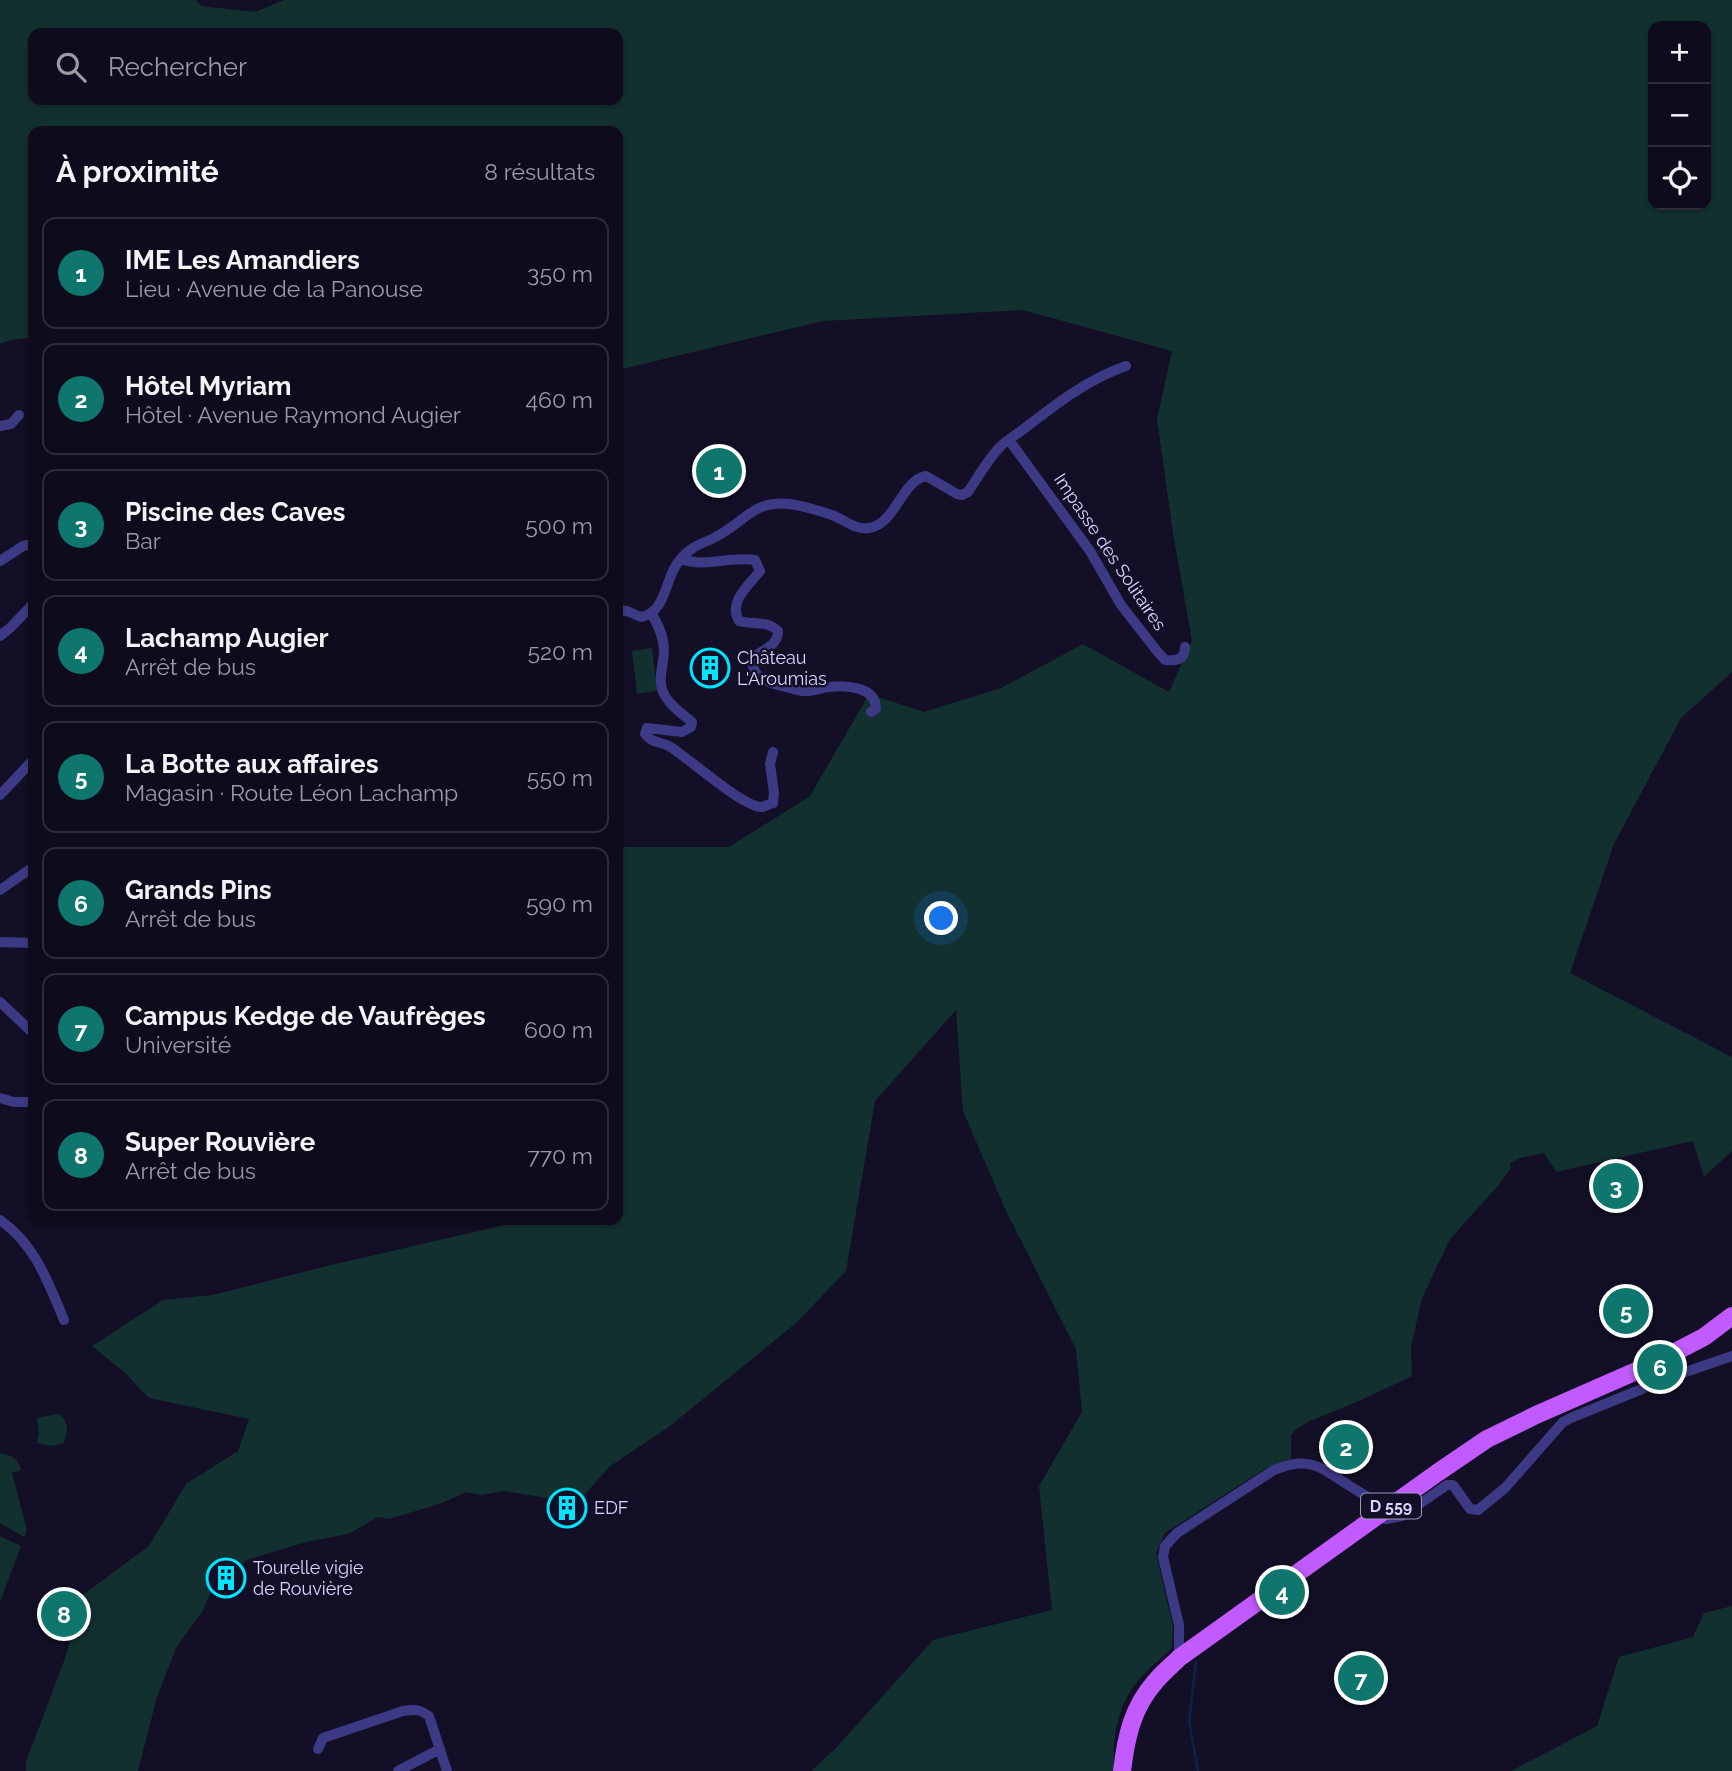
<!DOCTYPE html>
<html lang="fr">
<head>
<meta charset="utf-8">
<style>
  :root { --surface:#0e0b1c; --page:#1c1929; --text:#f1f3f6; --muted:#9b9ba3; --line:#2e2b3b; --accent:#0f766e }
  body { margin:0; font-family:Raleway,sans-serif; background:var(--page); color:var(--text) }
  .controls { position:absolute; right:21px; top:21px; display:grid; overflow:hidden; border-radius:14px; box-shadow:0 2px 5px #0004 }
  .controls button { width:63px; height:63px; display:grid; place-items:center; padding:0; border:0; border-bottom:2px solid var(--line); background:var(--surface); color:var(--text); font:35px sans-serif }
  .you { position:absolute; left:942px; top:919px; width:24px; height:24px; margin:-18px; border:5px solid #fff; border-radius:50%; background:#1a73e8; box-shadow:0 0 0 10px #1a73e833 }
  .badge { display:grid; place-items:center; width:46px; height:46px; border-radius:50%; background:var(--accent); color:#fff; font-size:23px; font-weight:700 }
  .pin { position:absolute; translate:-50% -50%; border:4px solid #fff; box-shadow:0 2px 7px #0006 }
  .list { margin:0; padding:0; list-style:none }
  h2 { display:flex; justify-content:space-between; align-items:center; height:91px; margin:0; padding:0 28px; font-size:30px }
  h2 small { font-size:23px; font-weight:400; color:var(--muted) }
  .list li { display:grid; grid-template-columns:46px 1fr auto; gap:21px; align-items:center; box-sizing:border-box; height:112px; margin:0 14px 14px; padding:0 14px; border:2px solid var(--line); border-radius:14px }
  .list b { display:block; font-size:26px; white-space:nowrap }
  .list p { margin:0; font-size:23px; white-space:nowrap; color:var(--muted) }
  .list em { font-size:23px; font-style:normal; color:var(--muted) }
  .icon { flex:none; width:38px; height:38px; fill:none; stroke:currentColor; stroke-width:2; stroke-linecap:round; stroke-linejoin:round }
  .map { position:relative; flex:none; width:1732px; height:1771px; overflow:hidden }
  .search { position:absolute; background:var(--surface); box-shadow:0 2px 5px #0004; left:28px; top:28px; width:595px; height:77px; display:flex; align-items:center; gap:18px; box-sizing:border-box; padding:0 24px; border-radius:14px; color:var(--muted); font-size:26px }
  .panel { position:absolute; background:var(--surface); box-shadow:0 2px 5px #0004; left:28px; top:126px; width:595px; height:1099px; border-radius:14px }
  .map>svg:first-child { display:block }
</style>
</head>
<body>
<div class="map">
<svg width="1732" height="1771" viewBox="0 0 1732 1771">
  <rect width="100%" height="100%" fill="#130f26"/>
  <!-- green -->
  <path fill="#12302f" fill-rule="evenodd" d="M0 0H196L201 6 255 12 284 0H1732V672L1681 718 1614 844 1570 973 1732 1057V1151L1704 1177 1693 1141 1556 1172 1544 1153 1520 1158 1510 1163 1511 1168 1497 1187 1450 1239 1422 1298 1411 1347 1412 1376 1359 1401 1310 1421 1295 1430 1291 1436V1459L1266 1468 1165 1533 1156 1553 1173 1626 1172 1648C1160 1659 1147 1670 1137 1682 1117 1706 1112 1741 1114 1771H811L836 1748 933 1640 1052 1610 1039 1486 1082 1412 1076 1349 1006 1211 963 1111 956 1010 875 1101 846 1271 796 1323 670 1426 609 1467 580 1500 547 1498 504 1491 481 1495 466 1492 442 1503 416 1511 388 1519 378 1517 348 1534 306 1542 247 1560 212 1589 203 1610 176 1648 157 1697 138 1771H26V1762L64 1661 84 1594 149 1546 186 1484 238 1451 249 1419 149 1398 124 1372 92 1346 163 1300 212 1295 331 1265 526 1220H618V864L624 847H729L810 796 869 694 924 712 1001 688 1083 644 1169 692 1192 641 1173 533 1157 419 1172 351 1023 310 823 321 618 370V131H33V337L7 341 0 344ZM1653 26H1706V205H1653ZM33 33H618V100H33Z
    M652 648 657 691 637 694 632 651Z
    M57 1414 61 1415C69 1424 68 1432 63 1443L53 1446 36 1443 39 1435 37 1418Z
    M0 1454C12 1454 18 1459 21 1470L12 1473 27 1530 24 1537 0 1523Z
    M0 1536 21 1546 0 1602Z
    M1732 1606V1771H1511L1597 1726 1619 1657 1693 1637 1704 1613Z"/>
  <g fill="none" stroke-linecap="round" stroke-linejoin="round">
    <!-- stream -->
    <path stroke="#0c2248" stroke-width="2.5" d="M1196 1663 1189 1721 1198 1771"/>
    <!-- street -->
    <path stroke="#3d3a85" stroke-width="10" d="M0 426 11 424 19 415
      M1009 440 1090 551 1121 605 1157 651 1165 660C1176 661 1185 660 1185 647
      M681 559C705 568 731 556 755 560L760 571C748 586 728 602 739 621 753 625 767 620 778 631 778 646 763 649 753 658 749 680 775 685 791 688 796 690 801 691 807 691 814 691 821 688 828 687 845 685 876 686 876 709L871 712
      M0 561 23 546 33 544
      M618 610 627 611 641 617C664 613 665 584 675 567 679 560 687 552 693 548 700 543 710 541 717 536 731 529 743 517 757 509 780 497 806 507 829 514 843 518 853 530 869 528 896 524 901 481 926 476L957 494 962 495 968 492C978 477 987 461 999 448 1006 440 1016 435 1025 428 1056 404 1088 379 1126 366
      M652 614C658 625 664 637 664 650 664 663 658 677 662 689 666 703 681 713 692 722L691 727 682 732 647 728 645 734C653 744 659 741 669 746 689 758 742 807 762 807 763 807 772 803 773 803L774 793 770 764 773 752
      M0 636 10 628 33 604
      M0 795 33 760
      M0 890 33 867
      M0 942 33 943
      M0 1002 33 1033
      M0 1098 14 1102H33
      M0 1220C35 1244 48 1282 64 1320
      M1377 1516 1386 1519 1402 1516 1447 1485H1453L1470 1509 1478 1510 1505 1488 1563 1422 1573 1417 1674 1376 1732 1356
      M1179 1658V1625L1163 1557 1165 1546 1177 1533 1274 1470C1292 1463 1306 1460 1323 1469L1377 1503 1385 1510
      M318 1749 323 1738 403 1711C414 1709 419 1709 429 1716L447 1771
      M398 1771 440 1749"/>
    <!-- primary -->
    <path stroke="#c25bff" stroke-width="18" d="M1122 1771C1126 1738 1132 1708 1155 1682 1162 1673 1171 1666 1179 1658L1437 1473 1487 1439 1536 1415 1650 1365 1704 1337 1732 1316"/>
  </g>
  <!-- icons -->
  <defs>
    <symbol id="building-ring" viewBox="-11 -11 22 22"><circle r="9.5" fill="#130f26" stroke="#00e5ff" stroke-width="1.5"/><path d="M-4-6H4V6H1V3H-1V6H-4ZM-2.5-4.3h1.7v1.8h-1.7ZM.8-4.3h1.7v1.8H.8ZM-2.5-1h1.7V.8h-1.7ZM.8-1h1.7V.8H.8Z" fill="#00e5ff"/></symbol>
  </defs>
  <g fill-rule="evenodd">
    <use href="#building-ring" x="688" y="646" width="44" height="44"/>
    <use href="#building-ring" x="545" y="1486" width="44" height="44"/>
    <use href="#building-ring" x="204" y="1556" width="44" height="44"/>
  </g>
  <g text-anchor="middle" stroke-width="5" stroke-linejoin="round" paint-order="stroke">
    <!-- shield labels -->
    <rect fill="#130f26" stroke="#9e99be" stroke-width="2" x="1361" y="1493.5" width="60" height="25" rx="5"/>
    <g font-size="16" font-weight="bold" fill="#d9d4ff">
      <text x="1391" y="1512">D 559</text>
    </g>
    <!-- street labels -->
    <g font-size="18" fill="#d9d4ff" stroke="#130f26">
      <text transform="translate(1110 552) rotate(56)" y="6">Impasse des Solitaires</text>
    </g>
    <!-- poi labels -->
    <g font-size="18" fill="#d9d4ff" stroke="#130f26" text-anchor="start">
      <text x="737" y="664">Château<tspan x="737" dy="21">L'Aroumias</tspan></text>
      <text x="594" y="1514">EDF</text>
      <text x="253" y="1574">Tourelle vigie<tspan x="253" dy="21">de Rouvière</tspan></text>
    </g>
  </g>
</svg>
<div class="controls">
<button>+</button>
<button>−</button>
<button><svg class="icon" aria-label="locate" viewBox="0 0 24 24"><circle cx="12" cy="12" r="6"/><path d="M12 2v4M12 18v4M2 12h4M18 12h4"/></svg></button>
</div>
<div class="you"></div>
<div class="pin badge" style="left:719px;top:471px">1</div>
<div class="pin badge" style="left:1346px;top:1447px">2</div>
<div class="pin badge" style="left:1616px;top:1186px">3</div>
<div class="pin badge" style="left:1282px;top:1592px">4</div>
<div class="pin badge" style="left:1626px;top:1311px">5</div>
<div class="pin badge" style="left:1660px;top:1367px">6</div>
<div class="pin badge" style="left:1361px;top:1678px">7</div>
<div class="pin badge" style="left:64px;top:1614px">8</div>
<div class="search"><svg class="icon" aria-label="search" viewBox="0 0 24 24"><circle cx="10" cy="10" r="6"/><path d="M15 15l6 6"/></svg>Rechercher</div>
<section class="panel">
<h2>À proximité<small>8 résultats</small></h2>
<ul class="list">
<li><span class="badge">1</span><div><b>IME Les Amandiers</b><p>Lieu · Avenue de la Panouse</p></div><em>350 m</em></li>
<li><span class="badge">2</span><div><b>Hôtel Myriam</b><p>Hôtel · Avenue Raymond Augier</p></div><em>460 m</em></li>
<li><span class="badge">3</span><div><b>Piscine des Caves</b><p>Bar</p></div><em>500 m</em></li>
<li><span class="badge">4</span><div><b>Lachamp Augier</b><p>Arrêt de bus</p></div><em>520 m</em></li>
<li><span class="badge">5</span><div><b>La Botte aux affaires</b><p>Magasin · Route Léon Lachamp</p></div><em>550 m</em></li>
<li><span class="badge">6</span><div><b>Grands Pins</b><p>Arrêt de bus</p></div><em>590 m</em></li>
<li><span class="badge">7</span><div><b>Campus Kedge de Vaufrèges</b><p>Université</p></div><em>600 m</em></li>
<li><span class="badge">8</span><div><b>Super Rouvière</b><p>Arrêt de bus</p></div><em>770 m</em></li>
</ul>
</section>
</div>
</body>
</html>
